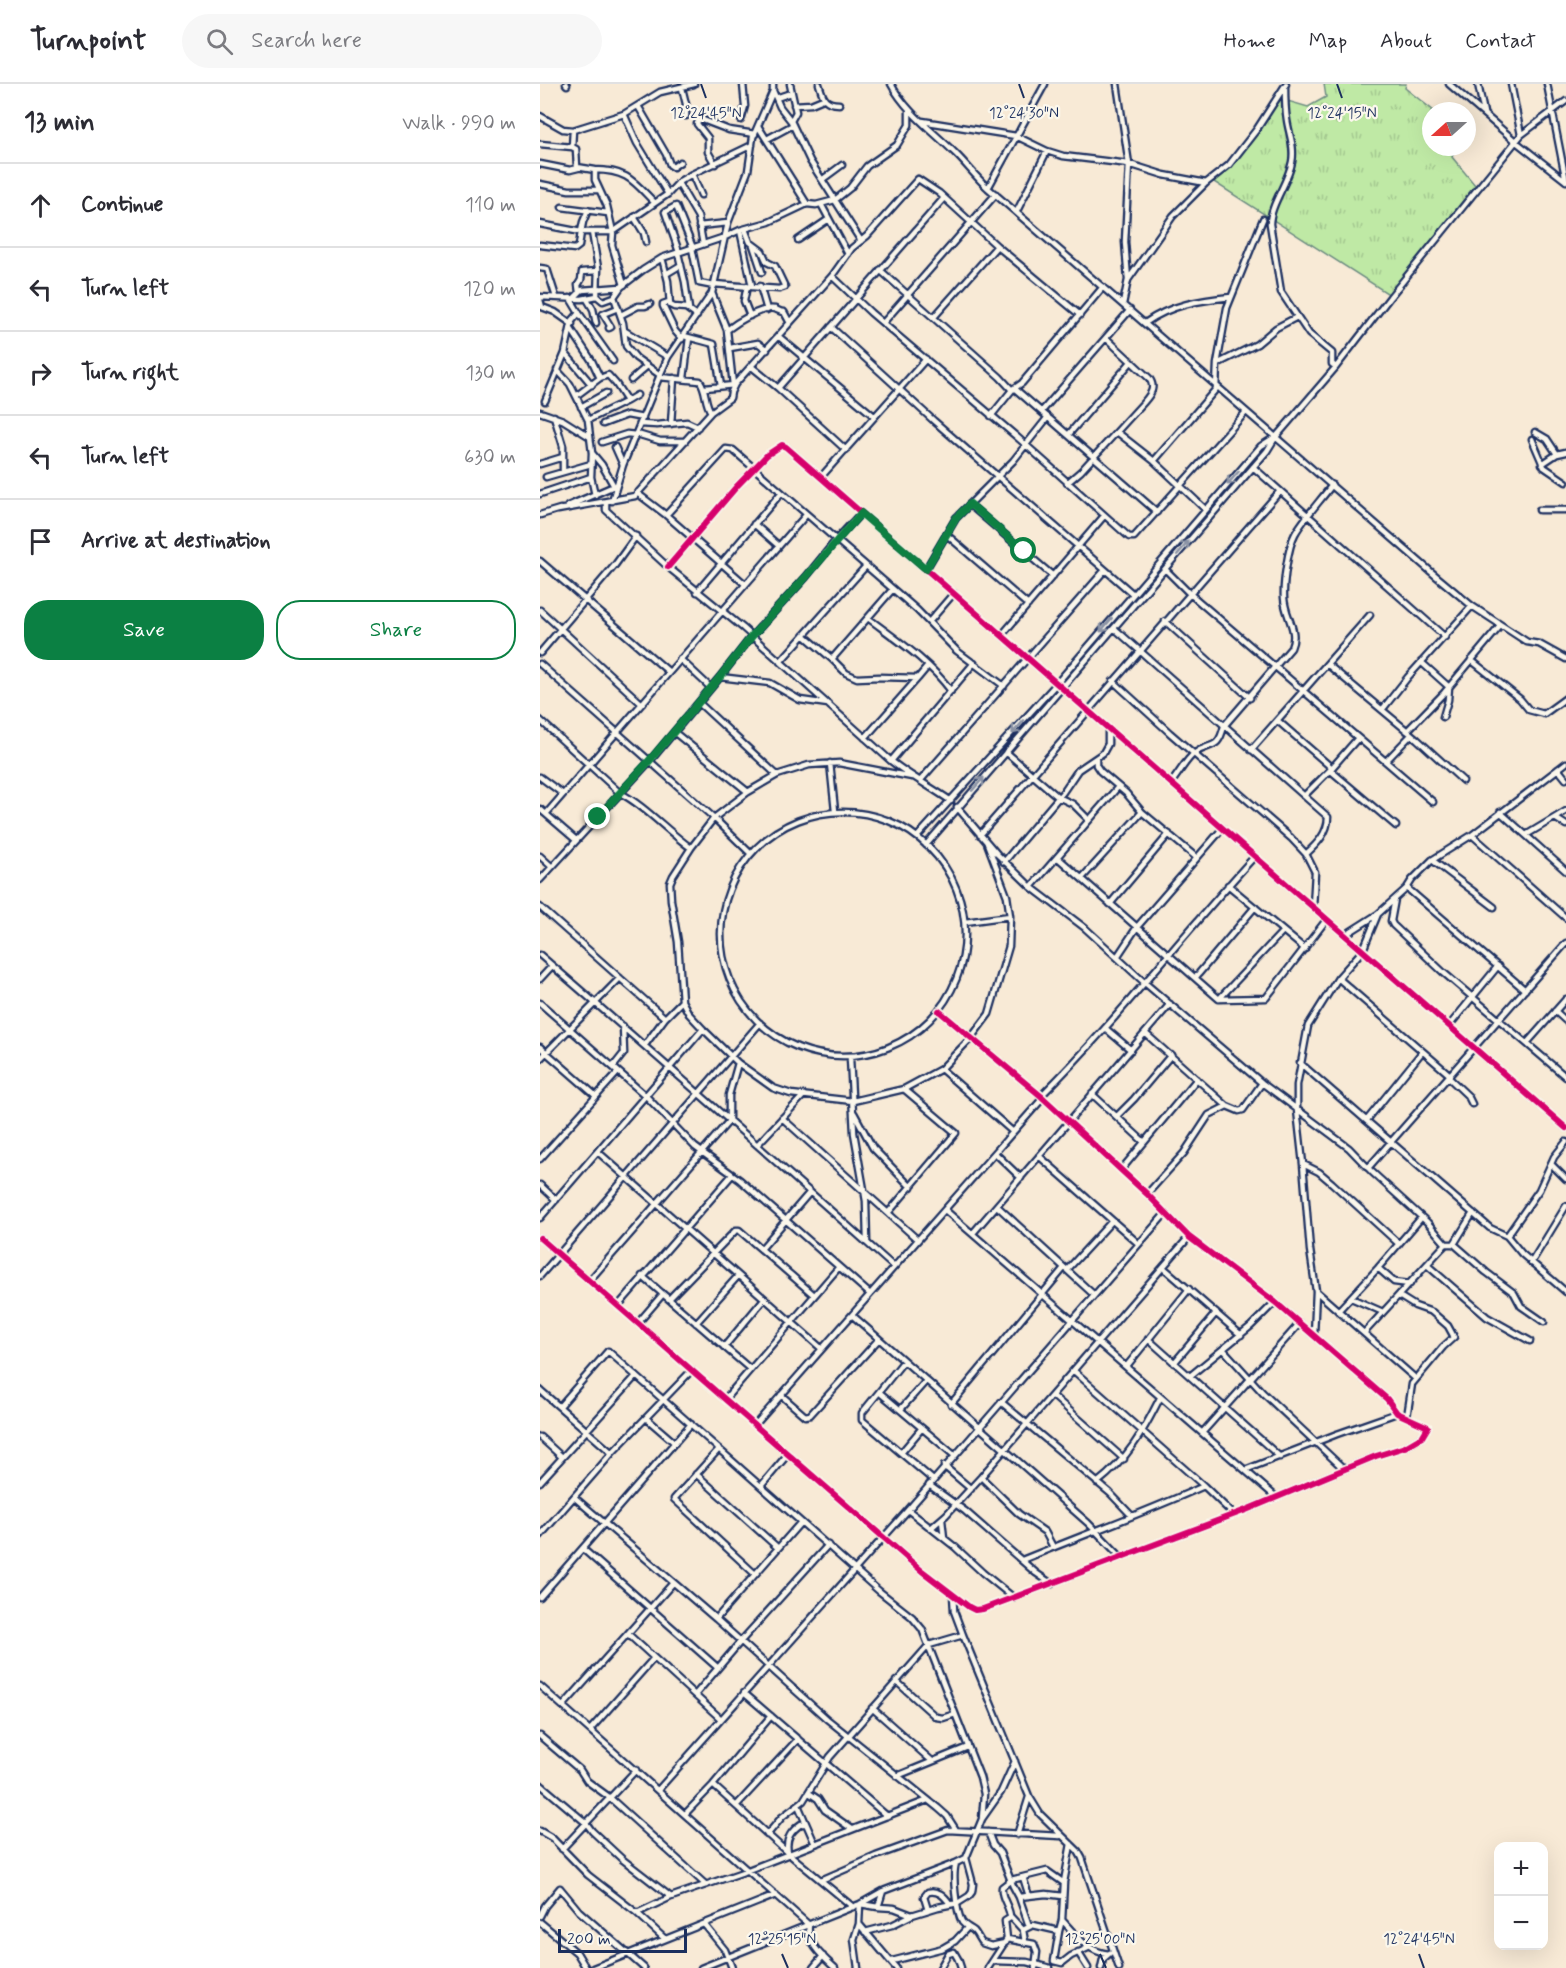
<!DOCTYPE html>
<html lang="en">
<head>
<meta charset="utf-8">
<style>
  :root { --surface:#fff; --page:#f7f7f7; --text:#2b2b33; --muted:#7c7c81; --line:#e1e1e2; --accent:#0b8043 }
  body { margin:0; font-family:Mynerve,sans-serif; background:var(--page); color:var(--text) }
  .controls { position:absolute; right:18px; bottom:18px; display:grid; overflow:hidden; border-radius:12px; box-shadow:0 6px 24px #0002 }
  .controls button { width:54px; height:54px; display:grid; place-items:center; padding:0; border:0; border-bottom:2px solid var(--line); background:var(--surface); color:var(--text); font:30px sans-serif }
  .compass { position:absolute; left:882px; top:18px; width:54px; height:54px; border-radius:50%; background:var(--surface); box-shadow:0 6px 24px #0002; rotate:249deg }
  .scale { position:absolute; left:18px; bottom:15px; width:129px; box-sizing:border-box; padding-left:6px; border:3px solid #1b2f5e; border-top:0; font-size:16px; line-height:21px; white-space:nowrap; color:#1b2f5e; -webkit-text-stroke:4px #fbf7ec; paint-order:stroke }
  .stop { position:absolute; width:18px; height:18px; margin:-14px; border:4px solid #0b8043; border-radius:50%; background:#fff }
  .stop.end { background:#0b8043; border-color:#fff; box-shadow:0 2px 6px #0008 }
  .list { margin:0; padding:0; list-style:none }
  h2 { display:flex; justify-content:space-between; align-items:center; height:78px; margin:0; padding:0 24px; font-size:26px }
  h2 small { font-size:20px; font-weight:400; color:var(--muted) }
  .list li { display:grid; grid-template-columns:39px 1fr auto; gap:18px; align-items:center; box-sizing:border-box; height:84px; padding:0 24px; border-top:2px solid var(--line) }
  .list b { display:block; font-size:22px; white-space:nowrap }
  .list em { font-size:20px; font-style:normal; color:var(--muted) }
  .actions { display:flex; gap:12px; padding:18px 24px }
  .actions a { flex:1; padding:14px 0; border:2px solid var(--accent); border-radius:24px; text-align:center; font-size:21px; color:var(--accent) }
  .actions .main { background:var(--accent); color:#fff }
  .icon { flex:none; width:33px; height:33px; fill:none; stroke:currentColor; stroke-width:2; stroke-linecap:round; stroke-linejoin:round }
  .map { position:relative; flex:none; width:1026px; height:1884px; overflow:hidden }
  header { display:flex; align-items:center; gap:36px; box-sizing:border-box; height:84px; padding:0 30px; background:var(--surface); border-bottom:2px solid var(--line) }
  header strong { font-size:28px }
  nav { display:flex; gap:33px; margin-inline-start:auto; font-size:21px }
  .search { width:420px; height:54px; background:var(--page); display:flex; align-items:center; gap:15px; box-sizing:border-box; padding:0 21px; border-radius:33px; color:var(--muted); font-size:22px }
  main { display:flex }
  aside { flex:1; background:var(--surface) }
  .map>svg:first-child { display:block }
</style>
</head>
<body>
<header>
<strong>Turnpoint</strong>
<div class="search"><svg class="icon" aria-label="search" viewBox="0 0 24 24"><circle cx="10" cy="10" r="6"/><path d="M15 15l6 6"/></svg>Search here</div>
<nav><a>Home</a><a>Map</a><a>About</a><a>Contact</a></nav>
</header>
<main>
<aside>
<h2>13 min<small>Walk · 990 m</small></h2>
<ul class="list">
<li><svg class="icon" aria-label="ahead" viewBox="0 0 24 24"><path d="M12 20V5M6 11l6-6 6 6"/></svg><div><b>Continue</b></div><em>110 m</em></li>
<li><svg class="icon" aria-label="left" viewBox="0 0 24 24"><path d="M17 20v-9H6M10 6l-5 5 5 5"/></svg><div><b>Turn left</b></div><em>120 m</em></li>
<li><svg class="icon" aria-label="right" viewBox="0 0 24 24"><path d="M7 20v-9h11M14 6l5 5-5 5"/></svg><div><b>Turn right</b></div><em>130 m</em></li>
<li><svg class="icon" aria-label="left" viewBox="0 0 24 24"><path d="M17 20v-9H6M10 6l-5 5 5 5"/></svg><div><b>Turn left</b></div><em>630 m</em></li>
<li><svg class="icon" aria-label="arrive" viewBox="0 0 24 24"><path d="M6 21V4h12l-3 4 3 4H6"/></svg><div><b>Arrive at destination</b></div></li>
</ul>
<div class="actions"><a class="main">Save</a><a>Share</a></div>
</aside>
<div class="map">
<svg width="1026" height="1884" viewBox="0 0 1026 1884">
  <defs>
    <pattern id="park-tufts" width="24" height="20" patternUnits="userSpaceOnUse" patternTransform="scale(1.5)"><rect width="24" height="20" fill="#bfe9a5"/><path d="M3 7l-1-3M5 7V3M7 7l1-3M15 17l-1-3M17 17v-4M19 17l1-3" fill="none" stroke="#a4c890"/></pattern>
  </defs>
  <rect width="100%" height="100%" fill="#f8ead6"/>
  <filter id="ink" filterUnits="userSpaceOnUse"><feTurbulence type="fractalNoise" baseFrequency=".0167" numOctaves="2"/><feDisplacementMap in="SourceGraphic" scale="12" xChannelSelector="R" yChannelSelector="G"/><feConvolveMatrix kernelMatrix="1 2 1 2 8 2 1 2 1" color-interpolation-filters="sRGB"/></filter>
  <g filter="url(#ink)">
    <!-- park -->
    <path fill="url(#park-tufts)" stroke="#6d8c82" stroke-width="1.5" d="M784 0H866L865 4 894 27H891V63H916L912 73 935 101 850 211 674 98 741 15 768 23 786 13Z"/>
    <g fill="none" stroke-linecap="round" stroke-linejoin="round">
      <defs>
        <path id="street" d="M26 0 27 1
          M250 0 256 28 251 37
          M279 0C283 13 284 20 299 20
          M351 0C366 28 393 47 416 70 427 81 436 93 448 104L896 492 932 522 987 558 999 560 1026 575
          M577 0 589 80 585 158 588 196 583 220
          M909 0 975 57 1026 97
          M938 0 944 29
          M971 0 981 51
          M1007 0 1026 97
          M745 3C745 14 745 25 747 36 749 50 755 63 752 78 748 99 730 121 730 140L741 208 769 250 792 269V280L796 283
          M142 4 146 20V32
          M233 7 240 23 251 37 270 77 321 157
          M236 14 251 9
          M254 21 271 20 283 15
          M98 22 126 70 130 81 133 83 140 78
          M84 30 97 59 128 110
          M0 32 23 45 33 46 32 63 36 65 37 83 55 86V96L67 122 73 148 72 161 84 201
          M201 36 205 22 203 0
          M382 37 476 52 507 67 523 72 589 80 624 91 666 99
          M218 42 267 120
          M33 46 84 30 120 8 154 0
          M227 55 253 41
          M0 60 32 63
          M0 80 30 86 38 84
          M175 80 168 68V54L157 40 158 37 163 36 189 46 215 50
          M55 86C88 86 94 98 115 119
          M152 90 212 61
          M283 95 302 81
          M138 99 158 133 163 160
          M0 100 29 106H58
          M448 104 505 0
          M281 120 308 170
          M22 123 68 129
          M48 126 43 138 41 148H73L128 110 140 97 152 90 161 111
          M477 127 507 67
          M94 133 104 149 106 158
          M0 140 41 148 39 162 35 165 0 161
          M159 142 188 139
          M200 146 212 202
          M52 148 58 184 57 212
          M258 156 289 135
          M213 161 222 188
          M152 164 159 199 174 202
          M139 168 125 128 136 122 153 164
          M138 169 145 198 149 225
          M122 174 128 197 130 221 134 223 146 224 157 232
          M0 184 7 185 16 213
          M340 186 460 293 472 306
          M126 190 141 181
          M292 192 331 229 477 353 589 453H594L706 328
          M588 196 633 132 666 99 689 81 717 45 746 0
          M174 200 239 205 245 203 235 182 227 178 222 167 210 158 205 145
          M207 202 204 217 210 232
          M220 202 227 226
          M39 208 38 201 41 196 42 188 58 187
          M172 209 187 246 193 301
          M0 213 42 215 57 212 63 217 74 213 81 203 103 186 122 174 185 153 200 146 229 138 267 120 276 121 295 116 310 104 327 82 357 61 369 41V27
          M74 213 83 239 86 262 96 274 120 291
          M34 214 42 206 81 203
          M47 215 53 225 56 239
          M0 216 2 223 15 228 32 240
          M129 218 123 220V222L135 247 142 255
          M39 229 73 277
          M81 231 98 222H105L110 220
          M394 233 457 162
          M343 239 456 110
          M605 239C630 221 660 216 691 213
          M291 243 394 337 593 510
          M69 244 71 243 63 230 78 224
          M31 245 52 277 60 294
          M187 246C196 239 222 222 235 225 238 226 240 228 244 228L250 239
          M85 247 128 273
          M144 252 174 260 181 302
          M238 252 334 332
          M190 264 218 259 227 266
          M25 269 52 301
          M677 280 717 260 736 244 757 233
          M212 283 238 304 404 114
          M17 286 30 300 48 336 52 369 62 381 75 404
          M119 293 160 297C167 307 164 318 171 328
          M144 294 149 254
          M91 296 107 282
          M165 304 194 301
          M238 304 306 366
          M474 304 617 428
          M36 312 60 294 68 291 76 300 87 317 97 311
          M5 317 25 269 32 237 39 229 30 214
          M41 323 66 309
          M502 327 590 226
          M0 328 23 336 50 353
          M14 332 23 362V387
          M451 332 472 306 482 299 563 203
          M48 336 87 317
          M63 340 87 331 103 334
          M100 340 117 341 147 338 158 343
          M131 340 134 294
          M577 348 614 377 666 426
          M995 348 1007 355 1017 370
          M97 350 120 357H145
          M529 350 591 278
          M992 355 1004 383 1026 398
          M62 358 87 350 96 351
          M75 363 83 381
          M52 369 51 393 55 411
          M614 377 676 305 677 280 687 224 723 135
          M0 380 23 373
          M1002 380 1017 370 1026 368
          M713 383 905 553
          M6 393 51 380
          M281 393 386 275
          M527 399 541 387 604 318C611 310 616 303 609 294L566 254
          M97 409 126 431 205 500
          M0 410 51 393
          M72 417 83 381 120 291 128 273 172 209 188 139 208 87 213 53 233 7V0
          M66 418V426L128 483 203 544 351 677C370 692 391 703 411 717
          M430 421 513 492
          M28 422 74 402
          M18 426 95 412 171 328 190 314 191 308 195 300 292 192 312 164 327 152 378 95 399 109 457 162 540 231
          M999 426H1026
          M0 431 20 425
          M126 431 186 365 193 366 377 526 417 567 464 602
          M214 440 239 462
          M407 451 488 521
          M0 477 129 588
          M128 483 197 402 227 371 242 361 246 363 1026 1044
          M386 485 416 434 473 377 508 333
          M625 485 649 509 893 718
          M157 508 241 409
          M0 526 102 620
          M328 534C357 556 389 577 411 607
          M625 537 710 614
          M389 538 414 509
          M574 544 788 733C788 749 777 760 766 770L775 788 773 823
          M264 551 292 575 352 506
          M462 551 564 432
          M0 569 75 481 96 452
          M140 575 171 604
          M292 575 306 589 317 594 339 593 378 594 388 582
          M931 576 980 615 989 626 1004 630 1026 614
          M240 578 326 482
          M881 578 909 603 908 616 903 633
          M0 580 174 734 211 770
          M787 580 877 655 923 697
          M180 593 230 599 260 616 288 620
          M573 597 630 649 751 754 766 770
          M159 619 237 691
          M842 626 868 593 932 522
          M0 636 80 709C104 721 127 747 151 764
          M738 637 792 684
          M867 647 904 609 961 541
          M134 648 208 708
          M325 654 378 594
          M711 666 830 531
          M466 668 518 713 533 720 549 736
          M556 675V681L560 687 586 709 602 728 657 774
          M351 677 434 579
          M846 677 871 651
          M290 679 295 727
          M1018 685 1026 695
          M790 686 856 742
          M0 693 23 710
          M372 693 299 679 269 681 237 691 208 708 174 734 151 764 133 792 130 799 131 816 138 858 142 917 149 930 163 945 198 979 233 1004 251 1010 313 1017 364 1005 401 985 431 954 449 930 469 862 470 832 467 812 447 759
          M380 697 565 486
          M631 699C639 690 646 675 655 669 671 658 678 667 684 642L751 564C759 546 745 533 744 514 743 499 748 463 755 450 764 434 781 416 792 401
          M764 712 790 686 818 654
          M417 723 457 770 491 803 545 844 605 899 722 999 809 1064 832 1088 887 1138 906 1160
          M0 725 36 756
          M181 850a122 122 0 1 1 244 0a122 122 0 1 1-244 0Z
          M960 728 1026 787
          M6 730 266 431
          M1015 734 1026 741
          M440 751 740 407
          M932 751 1026 834
          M986 751 1026 727
          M377 753 517 599 721 362 732 355
          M386 761 727 367 735 354 796 283 850 213 981 51 1026 17
          M0 772 12 783
          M517 773 679 915 726 914 787 835
          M892 776 954 823
          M464 778 523 708 538 686 563 669 568 660V644
          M542 794 602 728
          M0 796 110 677 180 593 212 552 266 493 296 456 321 429
          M688 801 765 865
          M491 803 578 703
          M867 804 985 906
          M855 815 851 837 853 841 904 889 1026 993
          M570 820 629 750
          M0 823 125 934
          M425 838 470 832
          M805 851 838 830
          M0 871C119 974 237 1078 354 1183
          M577 873 597 843 683 744
          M655 894 715 823
          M798 894 910 991
          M0 895 12 882
          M679 915 743 847
          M0 919 106 1012 155 1063 200 1096 330 1210
          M1015 927 1026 937
          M909 942 958 882
          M565 944 591 966
          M605 949 687 1022
          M987 959 1026 915
          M105 961 125 934 142 917
          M0 963 56 1012
          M310 974 314 1049 326 1117 327 1158
          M0 975 80 894
          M760 979 950 1144 967 1152 982 1170 1026 1208
          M73 983 84 969 83 942
          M401 985 473 1048
          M908 993 928 1012 932 1020
          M552 1010 604 1058
          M501 1012C577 937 642 851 715 772
          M314 1029 333 1064 371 1103
          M577 1032 594 1015 631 971
          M242 1034 378 1156
          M827 1036 882 968
          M217 1061 264 1011
          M58 1068 282 1265
          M455 1069 481 1094
          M499 1072 599 1160
          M0 1075 78 988
          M763 1080 779 1088 792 1099 859 1160
          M1011 1080 1026 1095
          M828 1084 1026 859
          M581 1086 657 995
          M0 1101 16 1116
          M607 1110 644 1069 669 1031 687 1022 699 1027 703 1026 722 999
          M457 1122 553 1210
          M405 1126 736 1413
          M348 1129 416 1049 364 1005
          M0 1134 163 945
          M433 1149 630 920
          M967 1152 999 1106 1014 1073 1026 1058
          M0 1154 382 1487 429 1523 435 1526 443 1525 706 1426 836 1372 865 1363 882 1353 888 1343 857 1329 847 1315 735 1218 649 1153 607 1110 501 1012 399 927
          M914 1160 946 1188 974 1209 981 1222 1004 1238
          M221 1165 270 1108
          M991 1179 1026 1122
          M887 1181 947 1233 990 1257
          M624 1184 701 1251
          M838 1184 854 1198 870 1200
          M527 1186 572 1137
          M0 1192 220 939
          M102 1192 210 1285
          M49 1197 189 1037V1011L198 979
          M777 1208 876 1295
          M859 1212 875 1222 892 1228 908 1242 914 1253 903 1263 872 1300 867 1333
          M811 1214 843 1228
          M129 1215 196 1146H199L274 1211
          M78 1222 192 1091
          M798 1227 838 1184 881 1134
          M312 1231 548 1439 581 1473
          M98 1239 123 1210
          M156 1239 198 1192
          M824 1249 902 1164 906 1160H914L933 1129
          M774 1251 776 1207 770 1166 763 1080 757 1026V1001L768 942 798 894 823 866 838 830 867 804 872 796 892 776 932 751 1026 679
          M608 1255 740 1373
          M184 1263 224 1215
          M683 1265 723 1309 804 1385
          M363 1278 339 1308 414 1371
          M634 1279 676 1229
          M586 1283 649 1205
          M534 1287 664 1402 693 1430
          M650 1292 711 1242 735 1218
          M0 1306 72 1369
          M339 1308 322 1329V1336L393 1396
          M241 1311 265 1332 270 1331 339 1255
          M513 1312 584 1375
          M185 1315 299 1183
          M461 1318 570 1409 592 1432
          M411 1320 524 1184
          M20 1322 68 1267 339 1507 372 1533 382 1545 440 1693 444 1710 442 1735
          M361 1325 386 1297
          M106 1334 135 1359
          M215 1341 503 1014
          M662 1349 760 1239
          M0 1353 22 1373
          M179 1365 134 1415 215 1490
          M361 1369 382 1344
          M404 1382 431 1405
          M705 1386 797 1350 857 1329
          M156 1390 238 1464
          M441 1393 479 1430 505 1448 513 1463
          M0 1398 96 1292
          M557 1399C588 1375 603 1348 620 1314
          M389 1401 425 1427 496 1489 512 1500
          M221 1402 248 1370
          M34 1413 176 1535 287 1635 398 1724 407 1732 416 1746
          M368 1426 415 1463 443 1489 474 1514
          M402 1436 404 1454
          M391 1444 406 1431 441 1393 649 1153
          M0 1452 72 1369 152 1286
          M43 1465 178 1584
          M482 1476C543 1451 604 1429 664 1402
          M413 1511 414 1527 423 1551 489 1712 500 1730 538 1767 542 1774 579 1884
          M0 1513 151 1340
          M176 1535 261 1438
          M88 1550 181 1635
          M356 1597 396 1633 403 1634 415 1630
          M0 1602 269 1841C266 1859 283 1873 295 1884
          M204 1609 347 1732
          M155 1611 201 1557 288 1461
          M23 1622 133 1499
          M332 1624 392 1677
          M50 1646 114 1574
          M0 1652 40 1686 47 1697 69 1713 166 1801
          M357 1692 428 1663
          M0 1700 46 1739 52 1747 82 1775 131 1813
          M173 1701 249 1770 313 1823
          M118 1706 368 1426 625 1130
          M269 1709 278 1715 285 1726 312 1745
          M258 1721 275 1760
          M196 1722 258 1655
          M146 1729 173 1701 231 1632
          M0 1747 12 1754 48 1791 97 1829 125 1855
          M448 1748 453 1761 460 1769 473 1802 479 1813 489 1842
          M227 1751 242 1733 263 1717 290 1673 389 1561 423 1551
          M477 1751 489 1713
          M22 1765 96 1686
          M248 1768C245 1755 251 1747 261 1740H266
          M426 1774 416 1779C412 1791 416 1827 422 1838 426 1843 429 1843 434 1847 437 1850 439 1856 442 1859L451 1862 465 1859
          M483 1793 489 1812
          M281 1796 336 1772 408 1746 520 1752
          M524 1798 531 1760
          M479 1813 506 1810 523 1812
          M320 1820 338 1823 343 1807 416 1779
          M338 1823 354 1824 372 1831
          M388 1826 384 1813 388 1808C398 1806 404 1811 410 1820
          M97 1829 131 1813 203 1788 388 1716
          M0 1832 5 1822 20 1804 39 1827 104 1884
          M471 1833 483 1846 485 1858
          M522 1836C536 1851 547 1868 569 1870
          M0 1838 37 1869 46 1884
          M164 1840 185 1866 192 1884
          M319 1840 356 1884
          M325 1848 352 1841 372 1831 398 1823 418 1819 429 1812 432 1808 433 1800 426 1774 442 1735 461 1708 475 1677
          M467 1855 465 1837 470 1834C471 1823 460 1815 462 1803L471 1796 507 1787 524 1799 522 1836 519 1847 493 1841 483 1846
          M538 1868 548 1884
          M352 1877 403 1864 415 1857 427 1844
          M454 1877 487 1878 510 1884
          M514 1877 522 1879 531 1872 548 1864
          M514 1877 519 1847
          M53 1884 236 1811
          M161 1884 320 1820 343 1807
          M273 1884 283 1872
          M318 1884 314 1855 319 1840 320 1820
          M400 1884 408 1870 414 1868 418 1875 421 1884
          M448 1884 467 1855 494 1860 497 1868 495 1884
          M561 1884 563 1875 570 1869"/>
      </defs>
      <!-- street casing -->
      <use href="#street" stroke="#1b2f5e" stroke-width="9"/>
      <!-- street -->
      <use href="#street" stroke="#fbf7ec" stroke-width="4.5"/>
      <defs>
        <path id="cycleway" d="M128 483 197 402 227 371 242 361 246 363 1026 1044
          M0 1154 382 1487 429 1523 435 1526 443 1525 706 1426 836 1372 865 1363 882 1353 888 1343 857 1329 847 1315 735 1218 649 1153 607 1110 501 1012 399 927"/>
      </defs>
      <!-- cycleway casing -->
      <use href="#cycleway" stroke="#fbf7ec" stroke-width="10"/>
      <!-- cycleway -->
      <use href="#cycleway" stroke="#d6006c" stroke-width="6"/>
    </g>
    <!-- one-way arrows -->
    <defs><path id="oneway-shaft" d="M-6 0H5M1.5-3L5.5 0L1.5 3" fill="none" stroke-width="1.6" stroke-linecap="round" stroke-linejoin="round" transform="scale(1.5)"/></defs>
    <g stroke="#8b93a5">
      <use href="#oneway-shaft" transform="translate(693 394) rotate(131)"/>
      <use href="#oneway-shaft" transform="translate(643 464) rotate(-49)"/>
      <use href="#oneway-shaft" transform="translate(566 541) rotate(130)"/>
      <use href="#oneway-shaft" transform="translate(478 643) rotate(132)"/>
      <use href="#oneway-shaft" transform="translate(438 700) rotate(-49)"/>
    </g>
  </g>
  <g fill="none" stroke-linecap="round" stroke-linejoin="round" filter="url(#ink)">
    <!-- route -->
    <path stroke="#0b8043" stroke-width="8" d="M58 733 110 676 180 593 212 552 266 493 321 429 386 485 416 434 430 420 484 467"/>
  </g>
  <!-- ticks -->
  <path fill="none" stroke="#1b2f5e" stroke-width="2" d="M161 0 166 14M479 0 484 14M797 0 802 14M242 1870 248 1884M560 1870 566 1884M879 1870 884 1884"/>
  <g font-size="15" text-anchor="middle" fill="#1b2f5e" stroke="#fbf7ec" stroke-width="4.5" stroke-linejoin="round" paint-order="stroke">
    <text x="166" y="34">12°24'45"N</text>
    <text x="484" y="34">12°24'30"N</text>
    <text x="802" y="34">12°24'15"N</text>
    <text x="242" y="1860">12°25'15"N</text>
    <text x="560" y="1860">12°25'00"N</text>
    <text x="879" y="1860">12°24'45"N</text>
  </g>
</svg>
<div class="controls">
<button>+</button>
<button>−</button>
</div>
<svg class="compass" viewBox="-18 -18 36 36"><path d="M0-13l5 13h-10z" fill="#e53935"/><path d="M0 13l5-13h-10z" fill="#7c7c81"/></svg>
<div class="scale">200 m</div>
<div class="stop" style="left:484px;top:467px"></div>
<div class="stop end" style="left:58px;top:733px"></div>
</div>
</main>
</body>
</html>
